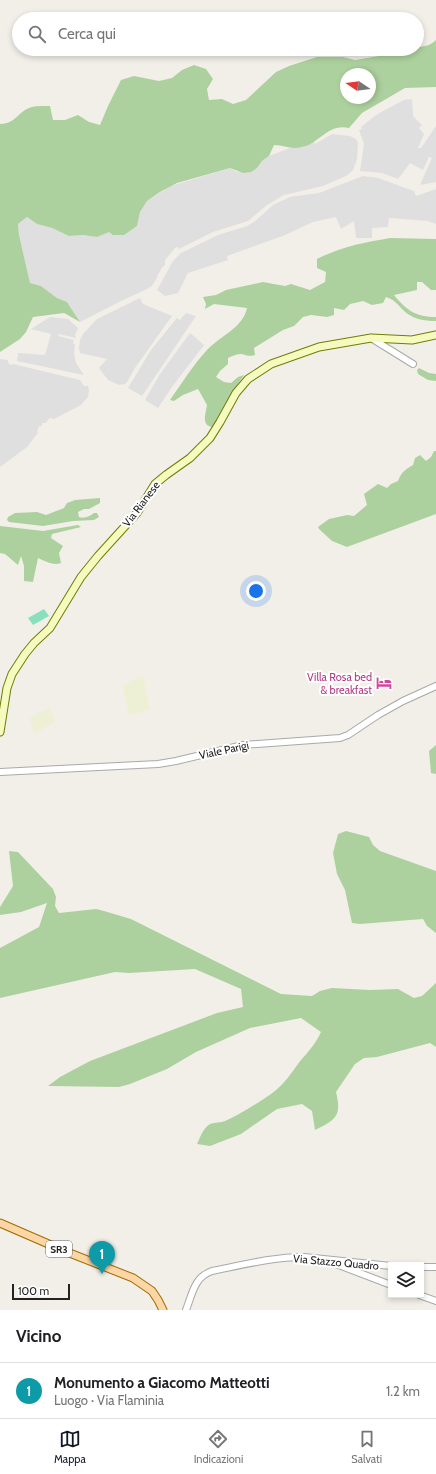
<!DOCTYPE html>
<html lang="it">
<head>
<meta charset="utf-8">
<style>
  :root { --surface:#fff; --page:#f2f2f2; --text:#202124; --muted:#757577; --line:#e0e0e0; --accent:#111827 }
  body { margin:0; font-family:Cabin,sans-serif; background:var(--page); color:var(--text) }
  .controls { position:absolute; right:12px; bottom:12px; display:grid; overflow:hidden; border-radius:0px; box-shadow:0 2px 6px #0003 }
  .controls button { width:36px; height:36px; display:grid; place-items:center; padding:0; border:0; border-bottom:1px solid var(--line); background:var(--surface); color:var(--text); font:20px sans-serif }
  .compass { position:absolute; left:340px; top:68px; width:36px; height:36px; border-radius:50%; background:var(--surface); box-shadow:0 2px 6px #0003; rotate:283deg }
  .scale { position:absolute; left:12px; bottom:10px; width:58px; box-sizing:border-box; padding-left:4px; border:2px solid #222; border-top:0; font-size:11px; line-height:14px; white-space:nowrap; color:#222; -webkit-text-stroke:3px #fff; paint-order:stroke }
  .you { position:absolute; left:256px; top:591px; width:14px; height:14px; margin:-10px; border:3px solid #fff; border-radius:50%; background:#1a73e8; box-shadow:0 0 0 6px #1a73e833 }
  .badge { display:grid; place-items:center; width:26px; height:26px; border-radius:50%; background:var(--accent); color:#fff; font-size:13px; font-weight:700 }
  .pin { position:absolute; translate:-50% -33px; filter:drop-shadow(0 1px 2px #0008) }
  .pin::after { content:''; position:absolute; top:21px; width:14px; height:12px; background:inherit; clip-path:polygon(0 0,100% 0,50% 100%) }
  .list { margin:0; padding:0; list-style:none }
  h2 { display:flex; justify-content:space-between; align-items:center; height:52px; margin:0; padding:0 16px; font-size:17px }
  h2 small { font-size:13px; font-weight:400; color:var(--muted) }
  .list li { display:grid; grid-template-columns:26px 1fr auto; gap:12px; align-items:center; box-sizing:border-box; height:56px; padding:0 16px; border-top:1px solid var(--line) }
  .list b { display:block; font-size:15px; white-space:nowrap }
  .list p { margin:0; font-size:13px; white-space:nowrap; color:var(--muted) }
  .list em { font-size:13px; font-style:normal; color:var(--muted) }
  .icon { flex:none; width:22px; height:22px; fill:none; stroke:currentColor; stroke-width:2; stroke-linecap:round; stroke-linejoin:round }
  .map { position:relative; flex:none; width:436px; height:1310px; overflow:hidden }
  .search { position:absolute; background:var(--surface); box-shadow:0 2px 6px #0003; left:12px; right:12px; top:12px; height:44px; display:flex; align-items:center; gap:10px; box-sizing:border-box; padding:0 14px; border-radius:22px; color:var(--muted); font-size:15px }
  .sheet { height:108px; background:var(--surface) }
  nav { display:flex; justify-content:space-around; align-items:center; box-sizing:border-box; height:56px; border-top:1px solid var(--line); background:var(--surface); font-size:11px; color:var(--muted) }
  nav a { display:grid; justify-items:center; gap:2px }
  nav .on { color:var(--accent) }
  .map>svg:first-child { display:block }
</style>
</head>
<body>
<div class="map">
<svg width="436" height="1310" viewBox="0 0 436 1310">
  <rect width="100%" height="100%" fill="#f2efe9"/>
  <!-- residential -->
  <path fill="#e0dfdf" d="M412 99 413 116 422 125 419 128 424 134 418 148H421L436 126V182L420 185 432 158 429 157 423 170 410 163 398 179 382 173 360 171 364 144 359 130 362 129 361 127 376 115 387 109 404 100Z
    M332 134 350 136 356 139 358 143 357 159 353 170 351 172 346 176 323 186 284 195 267 205 248 221 213 232 179 249 178 247 175 248 165 260V265L161 269 160 272 158 274 157 278 152 286 147 289 119 302 80 322 67 302 57 298 41 286 30 284 19 235 18 224 27 217 37 224 52 228 69 236 83 235 97 237 109 231 137 226 140 212 147 201 171 186 230 168 237 172 257 168 262 161 269 156 290 148 303 147 314 141 315 144Z
    M363 176 378 178 414 191 416 196 436 189V224L428 221 389 218 388 227 372 228V238H356L354 221 341 229 336 217 313 222 285 235 227 256 228 260 188 273 178 293 165 296 157 290 173 261 181 253 218 235 247 226 254 222 273 205 290 197 319 193Z
    M140 298 143 304 172 316 135 368 127 382 125 384 119 385 108 380 99 368 107 359 80 353 79 348 80 340 83 334 97 319Z
    M186 313 196 316 142 396 128 388 151 350 177 318 180 320Z
    M50 317 68 319 78 328 75 335 76 338 59 334 58 336 74 340 73 344H75L74 353 76 363 84 375 17 361 18 353 45 355 51 334 31 329Z
    M190 333 204 345 172 387 158 408 145 400 160 374Z
    M0 359 8 360V362L10 365 13 364 80 380 84 386H88L89 390 88 397 81 405 54 419 50 418 45 423H42V426H39L37 432 38 433 27 447 0 467Z"/>
  <!-- farmland -->
  <path fill="#eef0d5" d="M143 675 150 710 129 715 122 685Z
    M50 707 55 722 34 734 30 718Z"/>
  <!-- forest -->
  <path fill="#add19e" fill-rule="evenodd" d="M436 40V87L405 88 362 113 349 128C328 123 319 144 302 147 290 150 285 145 274 145L269 156 262 161 257 168 251 172 243 173 230 168 177 183 160 192 147 201 140 212 137 226 124 235H113L109 232 97 237 83 235 69 236 52 228 37 224 27 217 18 224 19 235 30 283 41 286 57 298 67 302 80 322 64 313 33 317 26 332 20 339 0 352V124C14 123 15 117 25 110 32 105 42 106 50 106L53 120H65L78 115 89 122 100 125 108 106 121 80 134 76 159 81 172 78 182 70 194 65 206 69 213 79 207 89 209 100 222 99 233 104 246 100 276 72 289 66 317 57H343L355 60 379 56 390 49H417V47C424 47 431 45 436 40ZM346 74H370V98H346Z
    M390 238 436 239V290H431L422 282H417V290L394 295C406 310 416 317 436 317V321C424 321 412 319 403 310 397 304 395 300 386 297L383 303 372 305 363 301 350 304 344 310 334 308V315L327 317 311 315 303 317 294 326 283 330 254 348 255 355C247 357 248 355 241 354 237 354 232 356 228 358V364L220 371 216 377 224 382 231 383 238 377 244 375 233 391 214 427C200 427 206 413 207 405L198 389 183 395 174 401 170 400C182 383 193 365 207 350 220 336 243 328 247 308L214 304 205 309 206 304 203 297 216 295 226 290 263 282 285 286 291 284 310 290 325 282 326 272 317 268V259C343 246 362 243 390 238Z
    M419 368 429 373 436 374V381L428 380 418 374 417 370Z
    M434 451H436V514L347 547 332 541 319 529 318 527 329 519 347 515 354 516 367 505 364 494 378 484 387 488 391 484 398 481C401 472 406 469 413 465L415 458 420 455 426 461 431 457Z
    M100 498V503L89 509H84L78 512 79 517C85 519 90 516 94 513H97L99 517 94 520 73 521 43 526 9 522 7 520 8 517 15 513 37 512 46 515 64 508 67 503 75 500Z
    M78 525 81 527 52 534 51 538 63 546 59 553 61 563C53 566 45 561 38 558L33 582 24 581V566L21 556 18 565 5 554 0 553V526L43 531Z
    M436 745V774L431 773 429 751Z
    M346 831 369 837 373 845 380 851 436 871V933L427 926 423 919 360 924 352 923 345 890 337 874 333 853 338 834Z
    M9 851 18 852 53 889 56 897 55 906 59 913 96 909 104 911 131 919 281 994 312 996 320 991 332 988 370 990 398 989 414 998 422 996 436 983V1047L430 1043 377 1057 364 1058 355 1064 336 1092C342 1116 336 1120 315 1130L312 1111 302 1104 277 1109 241 1134 210 1146 197 1144C200 1138 203 1128 210 1124 215 1122 221 1123 225 1121 241 1114 256 1104 271 1094 285 1084 291 1073 301 1060 309 1051 316 1043 321 1032L301 1018 250 1028 196 1052 167 1069 130 1084 119 1087 48 1086 60 1077 90 1061 217 1013 243 1007 241 989 195 969 129 973 115 972 0 998V948L39 927 47 903 21 912 0 915V907L13 886Z"/>
  <!-- pitch -->
  <path fill="#88e0be" d="M44 609 49 616 33 625 28 618Z"/>
  <g fill="none" stroke-linecap="round" stroke-linejoin="round">
    <defs>
      <path id="tertiary" d="M371 338 413 364
        M0 772 158 764 176 761 243 745 340 738 348 735 378 715 403 701 436 686
        M336 1264 391 1285
        M421 1267H436
        M419 1295 436 1301
        M186 1310C192 1295 194 1277 212 1271 242 1265 273 1257 304 1257L391 1266"/>
      <path id="secondary" d="M0 732 7 688 12 674 25 654 34 643 50 628 81 577 98 556 137 513 155 484 166 475 190 458 210 438 220 422 236 393 248 379 271 364 319 347 371 338 412 340 436 335"/>
      <path id="primary" d="M0 1223 67 1252 133 1278 152 1291 158 1300 163 1310"/>
    </defs>
    <!-- tertiary casing -->
    <use href="#tertiary" stroke="#a9a9a9" stroke-width="8"/>
    <!-- secondary casing -->
    <use href="#secondary" stroke="#707d05" stroke-width="9"/>
    <!-- primary casing -->
    <use href="#primary" stroke="#a06b00" stroke-width="9"/>
    <!-- tertiary -->
    <use href="#tertiary" stroke="#fff" stroke-width="6"/>
    <!-- secondary -->
    <use href="#secondary" stroke="#f7fabf" stroke-width="7"/>
    <!-- primary -->
    <use href="#primary" stroke="#fcd6a4" stroke-width="7"/>
  </g>
  <!-- icons -->
  <defs>
    <symbol id="hotel-bare" viewBox="-9 -9 18 18"><path d="M-6-4.5h1.5V1H6V5H4.5V3h-9V5H-6ZM-4 0a1.8 1.8 0 1 1 3.6 0ZM.5 0V-2.5h3Q6-2.5 6 0Z" fill="#d1479c" stroke="#fff" stroke-width="2.5" paint-order="stroke"/></symbol>
  </defs>
  <g fill-rule="evenodd">
    <use href="#hotel-bare" x="373" y="672" width="22" height="22"/>
  </g>
  <g text-anchor="middle" stroke-width="4" stroke-linejoin="round" paint-order="stroke">
    <!-- shield labels -->
    <rect fill="#fff" stroke="#646464" stroke-width="1" x="46" y="1241" width="26" height="16" rx="3"/>
    <g font-size="10" font-weight="bold" fill="#222">
      <text x="59" y="1253">SR3</text>
    </g>
    <!-- street labels -->
    <g font-size="11" fill="#222" stroke="#fff">
      <text transform="translate(141 504) rotate(-53)" y="4">Via Rianese</text>
      <text transform="translate(224 750) rotate(-12)" y="4">Viale Parigi</text>
      <text transform="translate(336 1262) rotate(5)" y="4">Via Stazzo Quadro</text>
    </g>
    <!-- hotel labels -->
    <g font-size="11" fill="#b23c85" stroke="#fff" text-anchor="end">
      <text x="372" y="681">Villa Rosa bed<tspan x="372" dy="13">&amp; breakfast</tspan></text>
    </g>
  </g>
</svg>
<div class="controls">
<button><svg class="icon" aria-label="layers" viewBox="0 0 24 24"><path d="M12 4l9 5-9 5-9-5zM3 14l9 5 9-5"/></svg></button>
</div>
<svg class="compass" viewBox="-18 -18 36 36"><path d="M0-13l5 13h-10z" fill="#e53935"/><path d="M0 13l5-13h-10z" fill="#757577"/></svg>
<div class="scale">100 m</div>
<div class="you"></div>
<div class="pin badge" style="left:102px;top:1274px;background:#0f9aa8">1</div>
<div class="search"><svg class="icon" aria-label="search" viewBox="0 0 24 24"><circle cx="10" cy="10" r="6"/><path d="M15 15l6 6"/></svg>Cerca qui</div>
</div>
<section class="sheet">
<h2>Vicino<small></small></h2>
<ul class="list">
<li><span class="badge" style="background:#0f9aa8">1</span><div><b>Monumento a Giacomo Matteotti</b><p>Luogo · Via Flaminia</p></div><em>1.2 km</em></li>
</ul>
</section>
<nav>
<a class="on"><svg class="icon" aria-label="map" viewBox="0 0 24 24"><path d="M3 6l6-2 6 2 6-2v14l-6 2-6-2-6 2zM9 4v14M15 6v14"/></svg>Mappa</a>
<a><svg class="icon" aria-label="directions" viewBox="0 0 24 24"><path d="M12 3l9 9-9 9-9-9zM9 14v-3h6M13 9l2 2-2 2"/></svg>Indicazioni</a>
<a><svg class="icon" aria-label="saved" viewBox="0 0 24 24"><path d="M7 4h10v16l-5-4-5 4z"/></svg>Salvati</a>
</nav>
</body>
</html>
